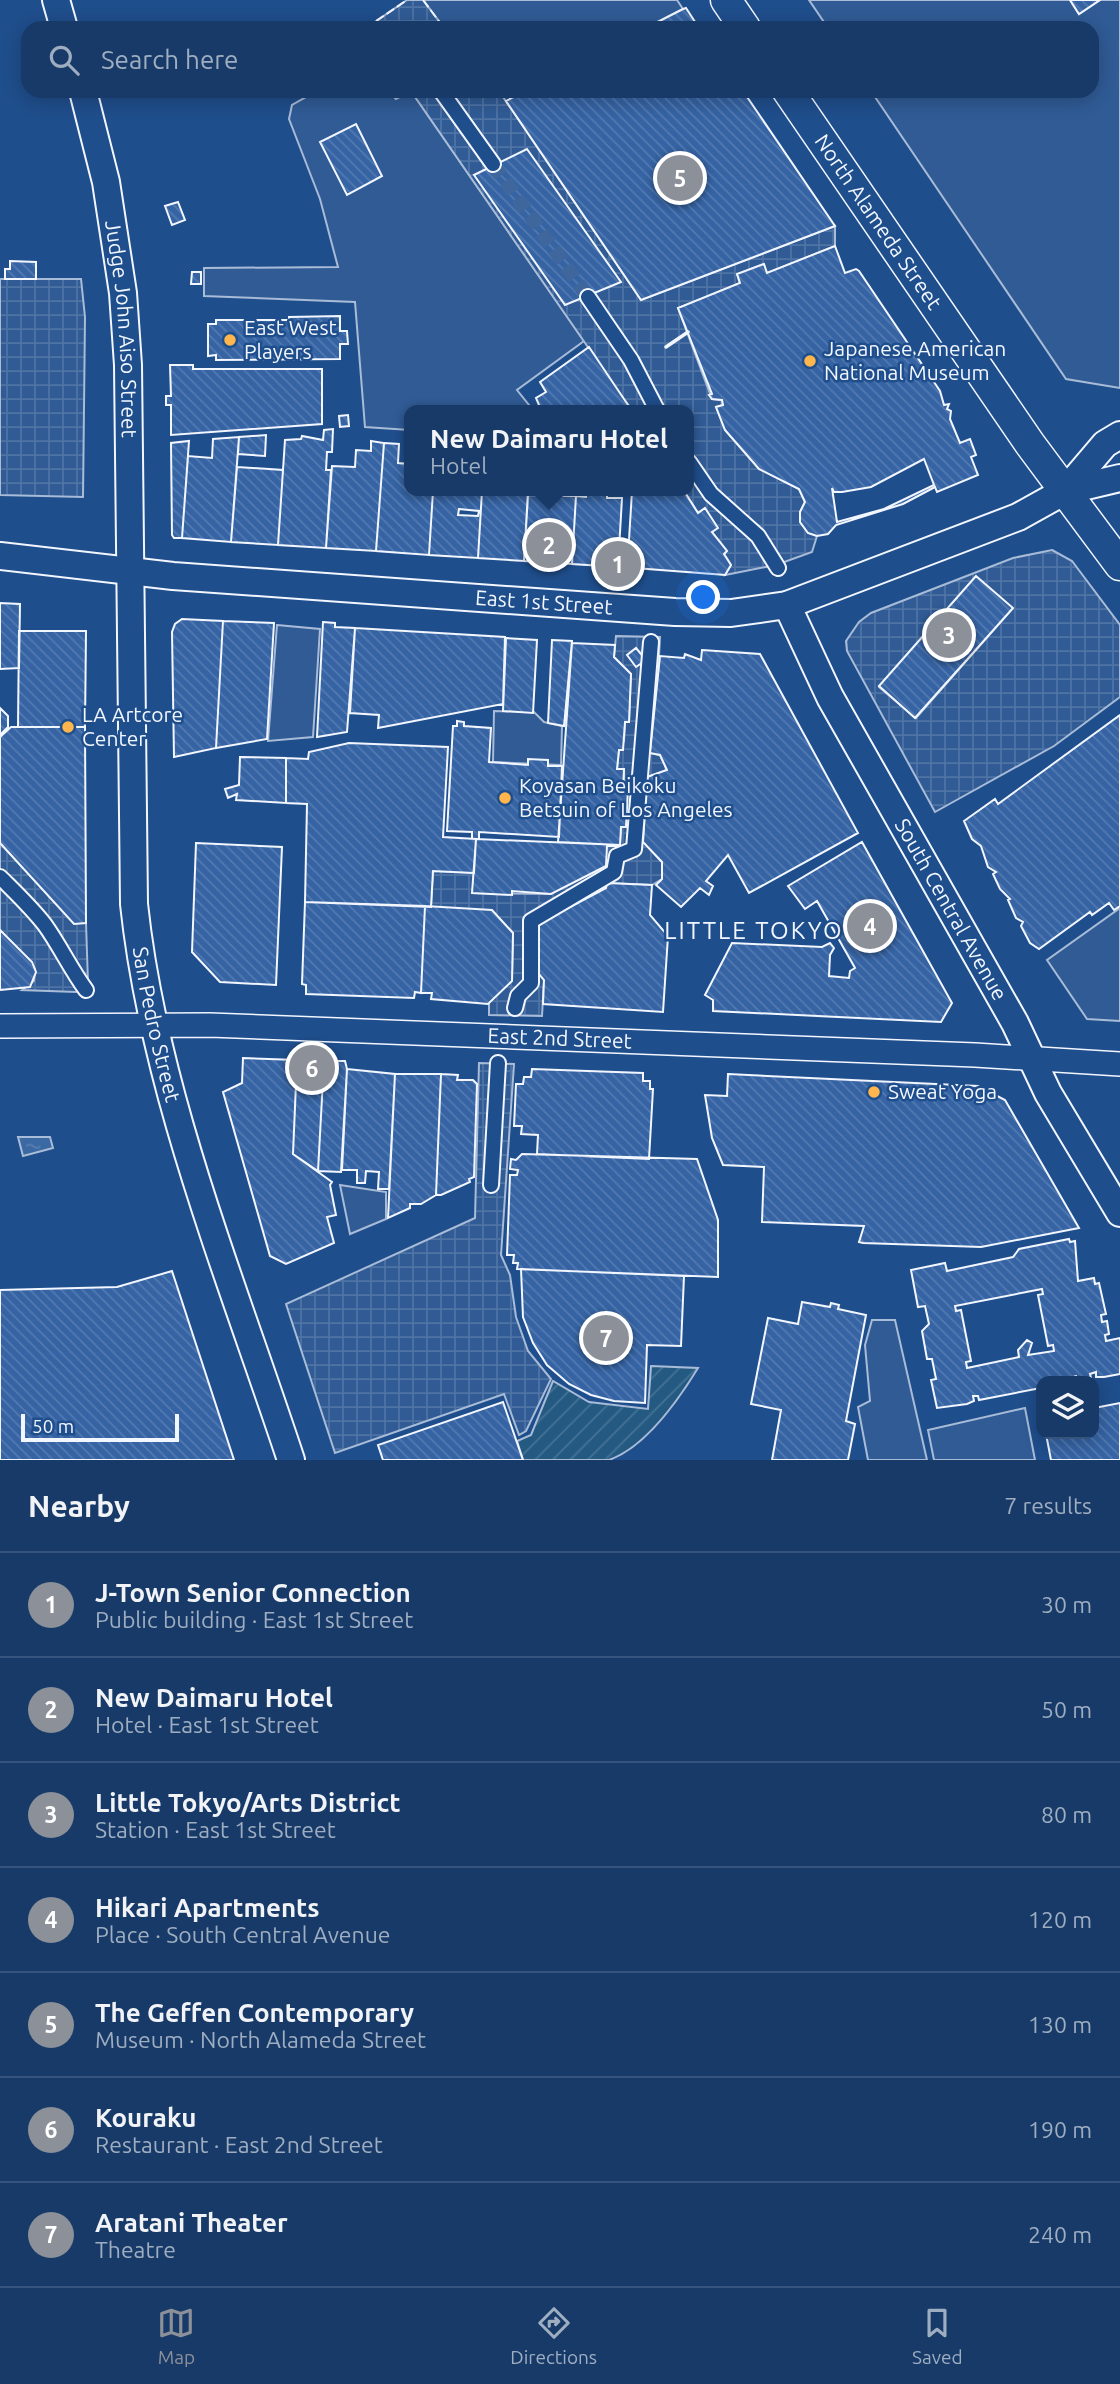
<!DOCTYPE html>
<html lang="en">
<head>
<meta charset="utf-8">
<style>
  :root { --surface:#173a69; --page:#20416f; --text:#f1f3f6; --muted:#9eadc0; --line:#36547d; --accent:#8c9099 }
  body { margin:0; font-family:Ubuntu,sans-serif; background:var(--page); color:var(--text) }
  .controls { position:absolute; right:21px; bottom:21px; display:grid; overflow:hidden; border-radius:14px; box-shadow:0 4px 18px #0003 }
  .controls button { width:63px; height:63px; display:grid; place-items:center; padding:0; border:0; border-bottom:2px solid var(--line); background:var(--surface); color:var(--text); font:35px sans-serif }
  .scale { position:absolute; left:21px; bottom:18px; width:158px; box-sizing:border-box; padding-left:7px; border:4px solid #f2f6ff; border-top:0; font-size:19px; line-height:24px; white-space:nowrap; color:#f2f6ff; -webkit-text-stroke:5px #1f4e8c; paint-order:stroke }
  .you { position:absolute; left:704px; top:598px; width:24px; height:24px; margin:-18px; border:5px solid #fff; border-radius:50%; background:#1a73e8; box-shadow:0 0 0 10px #1a73e833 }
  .badge { display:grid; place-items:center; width:46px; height:46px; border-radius:50%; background:var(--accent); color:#fff; font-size:23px; font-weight:700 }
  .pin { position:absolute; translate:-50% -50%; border:4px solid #fff; box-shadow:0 2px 7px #0006 }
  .popup { position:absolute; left:404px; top:405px; width:290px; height:91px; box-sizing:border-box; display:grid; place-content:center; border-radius:14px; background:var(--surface); filter:drop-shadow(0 2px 5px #0005); font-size:23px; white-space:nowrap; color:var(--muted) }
  .popup b { font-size:26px; color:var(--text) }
  .popup::after { content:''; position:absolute; left:50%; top:100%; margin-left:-14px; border:14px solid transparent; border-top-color:var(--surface) }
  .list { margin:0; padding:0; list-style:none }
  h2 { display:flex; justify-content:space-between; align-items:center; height:91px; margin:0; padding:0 28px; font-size:30px }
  h2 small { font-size:23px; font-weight:400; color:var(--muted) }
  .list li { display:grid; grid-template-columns:46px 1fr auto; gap:21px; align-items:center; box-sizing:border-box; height:105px; padding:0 28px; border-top:2px solid var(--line) }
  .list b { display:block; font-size:26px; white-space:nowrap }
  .list p { margin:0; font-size:23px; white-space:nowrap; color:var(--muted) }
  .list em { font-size:23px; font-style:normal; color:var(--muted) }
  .icon { flex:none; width:38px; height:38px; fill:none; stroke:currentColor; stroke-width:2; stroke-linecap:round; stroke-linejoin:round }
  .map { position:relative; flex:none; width:1120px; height:1460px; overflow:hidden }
  .search { position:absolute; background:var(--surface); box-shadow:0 4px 18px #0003; left:21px; right:21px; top:21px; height:77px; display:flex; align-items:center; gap:18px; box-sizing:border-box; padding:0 24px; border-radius:21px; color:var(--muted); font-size:26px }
  .sheet { height:826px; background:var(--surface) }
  nav { display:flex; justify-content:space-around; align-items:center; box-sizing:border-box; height:98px; border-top:2px solid var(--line); background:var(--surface); font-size:19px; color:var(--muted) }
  nav a { display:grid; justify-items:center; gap:4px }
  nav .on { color:var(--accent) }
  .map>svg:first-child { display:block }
</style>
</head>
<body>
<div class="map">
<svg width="1120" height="1460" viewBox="0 0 1120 1460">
  <defs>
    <pattern id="garden-furrows" width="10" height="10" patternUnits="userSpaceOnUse" patternTransform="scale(1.75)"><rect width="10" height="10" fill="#245a82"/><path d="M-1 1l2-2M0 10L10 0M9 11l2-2" fill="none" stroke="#447295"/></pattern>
    <pattern id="plaza-grid" width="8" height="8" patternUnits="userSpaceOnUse" patternTransform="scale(1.75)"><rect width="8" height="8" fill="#305b95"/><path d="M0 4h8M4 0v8" fill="none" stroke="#4e73a5"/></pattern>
    <pattern id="water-ripples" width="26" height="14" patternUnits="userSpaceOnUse" patternTransform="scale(1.75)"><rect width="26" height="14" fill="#3b69a3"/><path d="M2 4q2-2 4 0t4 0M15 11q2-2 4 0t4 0" fill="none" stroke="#587fb1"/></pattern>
    <pattern id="building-back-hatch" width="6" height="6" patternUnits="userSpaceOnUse" patternTransform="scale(1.75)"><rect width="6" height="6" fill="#3563a3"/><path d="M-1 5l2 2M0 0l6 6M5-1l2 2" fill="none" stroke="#537ab1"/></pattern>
  </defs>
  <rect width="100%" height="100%" fill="#1f4e8c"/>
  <!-- garden -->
  <path fill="url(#garden-furrows)" stroke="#a8bbd7" stroke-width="2" d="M651 1366 698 1368C679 1399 646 1447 609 1460 594 1460 543 1460 523 1460L517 1441 531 1435 553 1381 589 1402 648 1409Z"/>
  <!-- parking -->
  <path fill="#305b95" stroke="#a8bbd7" stroke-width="2" d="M423 0H677L683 9 646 28H444Z
    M809 0H1070L1079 14 1100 0H1120V388L1066 379 871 91H1092V28H828Z
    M317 91H390L396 99 411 91 584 341 517 390 533 410H409V430L365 427 355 302 204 296V268L338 267 320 199 289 119 292 105Z
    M277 625 320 629 313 737 268 741Z
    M494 711 534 712 544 722 562 726 561 765 493 762Z
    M1120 908V1021L1087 1019 1047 960Z
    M340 1185 386 1192V1219L350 1234Z
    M872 1320H895L927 1460H868L858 1407 870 1401 865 1345Z
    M1025 1408 1035 1460H934L928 1430Z"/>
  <!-- plaza -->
  <path fill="url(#plaza-grid)" stroke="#a8bbd7" stroke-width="2" fill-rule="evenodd" d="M407 0H423L444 28H366Z
    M411 91H499L641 300 835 226V246L767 273 763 264 737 274 740 283 678 308 712 399 722 400 723 405 716 407 725 430 759 469 799 489 805 502 800 512V522L808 533 817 536 812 552 776 565 725 575 731 565 724 554 727 551 712 532 704 509 698 513 684 491H689V410H628L630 407 621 395Z
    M5 269 36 279H81L85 317 83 497 0 495V279H5Z
    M1052 550 1072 561 1120 625V697L1054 746 935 812 847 651 846 641 859 622 871 613 1013 558ZM1012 609 916 718 879 687V686Z
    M616 636 660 637 656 715H652L650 753 660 755 667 770 647 777 643 842 662 862V879L652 885 607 883 544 980 542 1016 489 1015V1001L512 980 513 933 492 911 431 907 433 871 474 873 473 893 551 894 607 846H620L621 827H626L624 770 617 769 619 750 624 741 625 722H629L631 674 614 657Z
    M0 843 74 923H86L88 983 76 992 22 990 34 981 35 969 0 930Z
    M479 1063 514 1064 501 1255 510 1275 516 1317 528 1351 551 1379 526 1431 519 1435 504 1394 335 1453 286 1304 475 1218Z"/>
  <!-- water -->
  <path fill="url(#water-ripples)" stroke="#a8bbd7" stroke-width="2" d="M18 1137H50L53 1148 23 1156Z"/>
  <!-- building -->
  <path fill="url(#building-back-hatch)" stroke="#f2f6ff" stroke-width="2" fill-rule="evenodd" d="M1070 0H1100L1079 14Z
    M686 8 699 28H646L683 9Z
    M525 91H743L835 226 641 300 506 101Z
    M356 124 382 176 347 195 320 142Z
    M527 149 621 282 565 305 474 175Z
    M178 202 185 220 172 225 165 206Z
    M835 246 845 273 856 269 859 271 940 391 944 405 949 404 947 409 951 411 950 419 960 443 970 439 976 455 971 457 978 475 937 492 935 487 903 504 836 525 828 534 817 536 808 533 800 522V512L805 502 799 489 759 469 725 430 716 407 723 405 722 400 712 399 709 395 712 394 678 308 740 283 737 274 764 264 767 273ZM924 459 934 485 884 509 837 522 832 488 834 492H842L871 487Z
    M10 261 36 262V279H5V269H10Z
    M192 272H201V284H191Z
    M340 316V331H347L348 344H340V359L216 360V355L208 356V324H216V320H289V317Z
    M589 347 630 408 628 410H541L536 398 546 392 540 382Z
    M170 365H193V369H322V424L171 435V405H166V396H171Z
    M348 415 349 426 340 427 339 416Z
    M333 429 332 452H327L326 470H331L326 548 278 545 285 440 301 439 302 436 323 440 324 430Z
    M266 435 265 456 238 454 239 437Z
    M239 437 231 542 182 538 188 456 212 458 213 439Z
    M189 441 182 538H174L172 535 171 443Z
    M371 441 384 443 376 551 326 548 332 466 355 467 356 450 371 451Z
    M384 443 399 444 398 463 409 464V491H433L429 555 376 551Z
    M237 467 283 470 278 545 231 542Z
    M433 491H482L478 558 429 555ZM459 509 479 511 478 516 458 515Z
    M482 491H528L524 561 478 558Z
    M587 491H607V498H622L618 567 572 564 576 496 586 497Z
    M632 491H684L698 513 705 508 718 528 712 532 727 551 724 554 731 565 725 575 622 567 624 540H629Z
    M528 495 576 496 572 564 524 561Z
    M976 576 1013 608 915 718 879 686Z
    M0 603 20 604 19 668 0 669Z
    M182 619 223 621 216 748 174 757 172 632 175 624Z
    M223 621 274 623 267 739 216 748Z
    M323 622 335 623V627L355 628 347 732 317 737Z
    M355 628 505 637 503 704 378 728 379 715 350 713Z
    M19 631H86L85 727H18Z
    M506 638 537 640 533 713 503 711Z
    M552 640 572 641 564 726 548 723Z
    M572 643 615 645 614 657 631 674 629 722H625L623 750H619L617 769H624L623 788 628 789 626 827H621L620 845 558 842Z
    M636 648 646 660 636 667 627 655Z
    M702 650 760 654 858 833 749 893 728 855 706 881 713 886 709 895 700 888 681 907 656 885 662 879V862L643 842 647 777 667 770 660 755 650 753 660 656 684 658 685 654 701 660Z
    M0 708 8 716V727L0 735Z
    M1120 715V906L1114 910 1109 903 1092 915 1090 912 1039 949 1030 943 1021 926 1023 922 1016 918 1008 900 1010 899 1000 889 993 874 996 872 988 867 981 846 972 839 964 821 995 799 998 804Z
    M457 721 464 722V726L491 728 489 762 528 765V759L548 760V766H562L559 837 479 832V839H472V832L447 831 453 726H457Z
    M11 727H85L86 923 74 924 0 843V737Z
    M349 743 448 747 443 837 476 839 474 873 433 871 431 907 305 902 307 804 286 803V758L308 759 309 752Z
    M240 757 286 758V803L236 800 237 794 228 798 225 789 239 785Z
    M476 839 620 845V846H607L606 866 551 894 512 891V895L472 893Z
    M862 842 952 1003 941 1022 713 1011V1000L705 995 732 943 822 947 830 943 834 948 830 955 829 976 849 978 850 971 855 968 817 901 805 909 788 886Z
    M196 843 282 847 276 985 220 982 192 952Z
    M607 883 652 885 650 915 668 936 663 1012 543 1004 544 980 534 968 536 925 606 888Z
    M305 902 425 906 421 993 415 992 414 998 306 994V985L302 984Z
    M425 906 492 910 513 933 512 981 488 1004 431 999 432 993H421Z
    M0 930 32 962 36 972 30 987 0 990Z
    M243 1058 297 1060 293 1154 332 1182 330 1185 336 1215 327 1217 334 1243 286 1264 270 1256 223 1092 242 1083Z
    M297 1060 324 1061 318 1171 293 1154Z
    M324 1061H345L347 1069 341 1172 318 1171Z
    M347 1069 395 1074 389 1189H378L379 1172 366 1171 365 1183H357V1170H342Z
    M532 1069 643 1073V1081H650V1089H653L649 1159 537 1154 538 1135 521 1134 522 1126H514L516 1084H523L524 1077H531Z
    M395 1074H441L436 1195 421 1204H410V1208L388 1218Z
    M441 1074 458 1075 457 1080H473L477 1084 474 1177 469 1179 470 1182 441 1195H436Z
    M728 1074 978 1086 1005 1100 1079 1228 981 1247 863 1243 859 1242 864 1226 762 1222 764 1167 723 1165 712 1138 705 1095 727 1096Z
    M522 1154 697 1159 718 1220V1277L517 1269 518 1263H513L514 1255H507L510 1175H517L518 1170 510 1169 511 1159 516 1160Z
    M1069 1239 1070 1242 1075 1241 1078 1281 1094 1278 1095 1284 1099 1283 1106 1314 1101 1315 1102 1322 1107 1321 1109 1334 1105 1335 1106 1341 1120 1338V1374L1104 1377H1096V1372L1090 1374 1091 1378 1077 1381 1076 1376 1070 1378V1381H1041V1388L979 1400 978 1396H973L974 1401 967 1404 937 1408 931 1380 936 1379 932 1359H927L922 1331 929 1324 925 1306 918 1307 911 1270 945 1263 947 1271 1013 1257 1019 1249ZM1042 1289 1043 1294 1038 1295 1048 1346 1053 1345 1054 1351 1028 1355 1032 1343 1027 1340 1018 1350 1019 1357 967 1368 966 1362 971 1361 961 1310 956 1311 955 1306Z
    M521 1269 684 1276 681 1346 647 1345 645 1403 614 1401 591 1395 569 1384 547 1365 533 1343 523 1317Z
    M172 1271 234 1460H0V1290L117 1287Z
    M802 1302 830 1307 831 1303 839 1305 838 1309 866 1315 846 1421 855 1424 848 1460H772L781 1410 751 1404 768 1318 798 1324Z
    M503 1402 523 1460H383L378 1445Z
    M1120 1403V1460H1051L1046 1434H1094V1408Z"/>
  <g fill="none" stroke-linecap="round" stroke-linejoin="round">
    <!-- pedestrian-tunnel -->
    <path stroke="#3f679d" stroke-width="14" stroke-dasharray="14 7" stroke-linecap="butt" d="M493 164 588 297"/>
    <defs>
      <path id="pedestrian" d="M441 91 493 164
        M588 297 631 360 657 410
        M689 462 711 494 758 536 778 568
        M0 877C15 892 32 908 45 925 60 946 70 968 86 990
        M515 1008 518 996 531 983V921L614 872 617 856 634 849 651 642
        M491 1185 498 1063"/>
      <g id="tertiary">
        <path id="s1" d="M0 1026 210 1025 975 1055 1120 1064"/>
      </g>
      <g id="secondary">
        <path d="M56 0 64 28"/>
        <path id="s2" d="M83 91 106 182 123 293 128 365 134 904C154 1092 232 1281 291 1460"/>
        <path d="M1065 491 1105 444 1120 435"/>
        <path id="s3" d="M0 556 173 576 675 612 731 613 787 605 1018 517 1065 491 1120 478"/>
        <path id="s4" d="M787 605 830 697 1015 1023 1048 1093 1120 1213"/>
      </g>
      <g id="primary">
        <path d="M726 0 745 28"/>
        <path id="s5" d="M788 91 1030 444 1120 565"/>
      </g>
    </defs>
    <!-- pedestrian casing -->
    <use href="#pedestrian" stroke="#f2f6ff" stroke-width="18"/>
    <!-- tertiary casing -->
    <use href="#tertiary" stroke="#f2f6ff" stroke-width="26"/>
    <!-- secondary casing -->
    <use href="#secondary" stroke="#f2f6ff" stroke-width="30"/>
    <!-- primary casing -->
    <use href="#primary" stroke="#f2f6ff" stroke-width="33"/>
    <!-- pedestrian -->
    <use href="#pedestrian" stroke="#1f4e8c" stroke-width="14"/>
    <!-- tertiary -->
    <use href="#tertiary" stroke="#1f4e8c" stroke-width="23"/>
    <!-- secondary -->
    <use href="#secondary" stroke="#1f4e8c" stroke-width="26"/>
    <!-- primary -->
    <use href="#primary" stroke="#1f4e8c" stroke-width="30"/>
    <!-- fence -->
    <path stroke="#f2f6ff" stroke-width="2" stroke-dasharray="9 3.5" stroke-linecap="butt" d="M423 0 444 28
      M366 28 407 0
      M390 91 396 99"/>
    <!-- wall -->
    <path stroke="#f2f6ff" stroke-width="3.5" d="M666 347 688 332"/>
  </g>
  <!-- markers -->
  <g fill="#ffb74d" stroke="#1f4e8c" stroke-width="2.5">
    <circle cx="230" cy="340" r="7"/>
    <circle cx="810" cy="361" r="7"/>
    <circle cx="68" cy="727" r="7"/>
    <circle cx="505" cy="798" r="7"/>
    <circle cx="874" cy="1092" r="7"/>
  </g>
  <g text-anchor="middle" stroke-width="5" stroke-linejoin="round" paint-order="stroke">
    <!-- street labels -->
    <g font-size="21" fill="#f2f6ff" stroke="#1f4e8c">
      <text dy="7" stroke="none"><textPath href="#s5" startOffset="159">North Alameda Street</textPath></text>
      <text dy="7" stroke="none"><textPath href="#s2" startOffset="242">Judge John Aiso Street</textPath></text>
      <text dy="7" stroke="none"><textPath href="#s3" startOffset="546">East 1st Street</textPath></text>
      <text dy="7" stroke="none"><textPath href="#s4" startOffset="346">South Central Avenue</textPath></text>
      <text dy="7" stroke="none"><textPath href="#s2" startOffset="940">San Pedro Street</textPath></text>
      <text dy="7" stroke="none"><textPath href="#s1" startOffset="560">East 2nd Street</textPath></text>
    </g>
    <!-- poi labels -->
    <g font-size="21" fill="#f2f6ff" stroke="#1f4e8c" text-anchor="start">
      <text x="244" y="335">East West<tspan x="244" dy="24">Players</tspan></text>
      <text x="824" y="356">Japanese American<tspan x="824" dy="24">National Museum</tspan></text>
      <text x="82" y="722">LA Artcore<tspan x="82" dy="24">Center</tspan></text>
      <text x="519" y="793">Koyasan Beikoku<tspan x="519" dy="24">Betsuin of Los Angeles</tspan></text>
      <text x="888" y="1099">Sweat Yoga</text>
    </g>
    <!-- quarter labels -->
    <g font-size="24" letter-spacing="2" fill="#f2f6ff" stroke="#1f4e8c">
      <text x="754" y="939">LITTLE TOKYO</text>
    </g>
  </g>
</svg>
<div class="controls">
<button><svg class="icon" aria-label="layers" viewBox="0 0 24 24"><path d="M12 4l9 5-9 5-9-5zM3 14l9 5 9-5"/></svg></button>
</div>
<div class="scale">50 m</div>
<div class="you"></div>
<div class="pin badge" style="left:618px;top:564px">1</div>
<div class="pin badge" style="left:549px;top:545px">2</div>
<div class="popup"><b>New Daimaru Hotel</b>Hotel</div>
<div class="pin badge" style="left:949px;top:635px">3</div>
<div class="pin badge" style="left:870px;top:926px">4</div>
<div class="pin badge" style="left:680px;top:178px">5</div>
<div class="pin badge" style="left:312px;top:1068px">6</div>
<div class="pin badge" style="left:606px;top:1338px">7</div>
<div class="search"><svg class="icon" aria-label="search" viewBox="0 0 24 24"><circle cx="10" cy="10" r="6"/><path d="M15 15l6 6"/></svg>Search here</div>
</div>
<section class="sheet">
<h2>Nearby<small>7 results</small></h2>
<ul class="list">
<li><span class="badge">1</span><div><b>J-Town Senior Connection</b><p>Public building · East 1st Street</p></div><em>30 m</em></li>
<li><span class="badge">2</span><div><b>New Daimaru Hotel</b><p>Hotel · East 1st Street</p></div><em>50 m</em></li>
<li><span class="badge">3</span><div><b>Little Tokyo/Arts District</b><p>Station · East 1st Street</p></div><em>80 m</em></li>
<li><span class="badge">4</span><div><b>Hikari Apartments</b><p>Place · South Central Avenue</p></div><em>120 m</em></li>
<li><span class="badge">5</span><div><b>The Geffen Contemporary</b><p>Museum · North Alameda Street</p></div><em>130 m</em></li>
<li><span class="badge">6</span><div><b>Kouraku</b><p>Restaurant · East 2nd Street</p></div><em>190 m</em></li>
<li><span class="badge">7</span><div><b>Aratani Theater</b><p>Theatre</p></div><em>240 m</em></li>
</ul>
</section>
<nav>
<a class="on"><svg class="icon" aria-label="map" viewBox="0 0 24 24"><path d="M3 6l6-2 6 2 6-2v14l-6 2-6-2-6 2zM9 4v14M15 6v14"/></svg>Map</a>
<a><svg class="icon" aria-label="directions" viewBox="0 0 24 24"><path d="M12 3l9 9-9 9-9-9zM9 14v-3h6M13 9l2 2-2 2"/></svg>Directions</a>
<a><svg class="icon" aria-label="saved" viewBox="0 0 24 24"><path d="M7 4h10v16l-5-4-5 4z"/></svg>Saved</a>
</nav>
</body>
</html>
